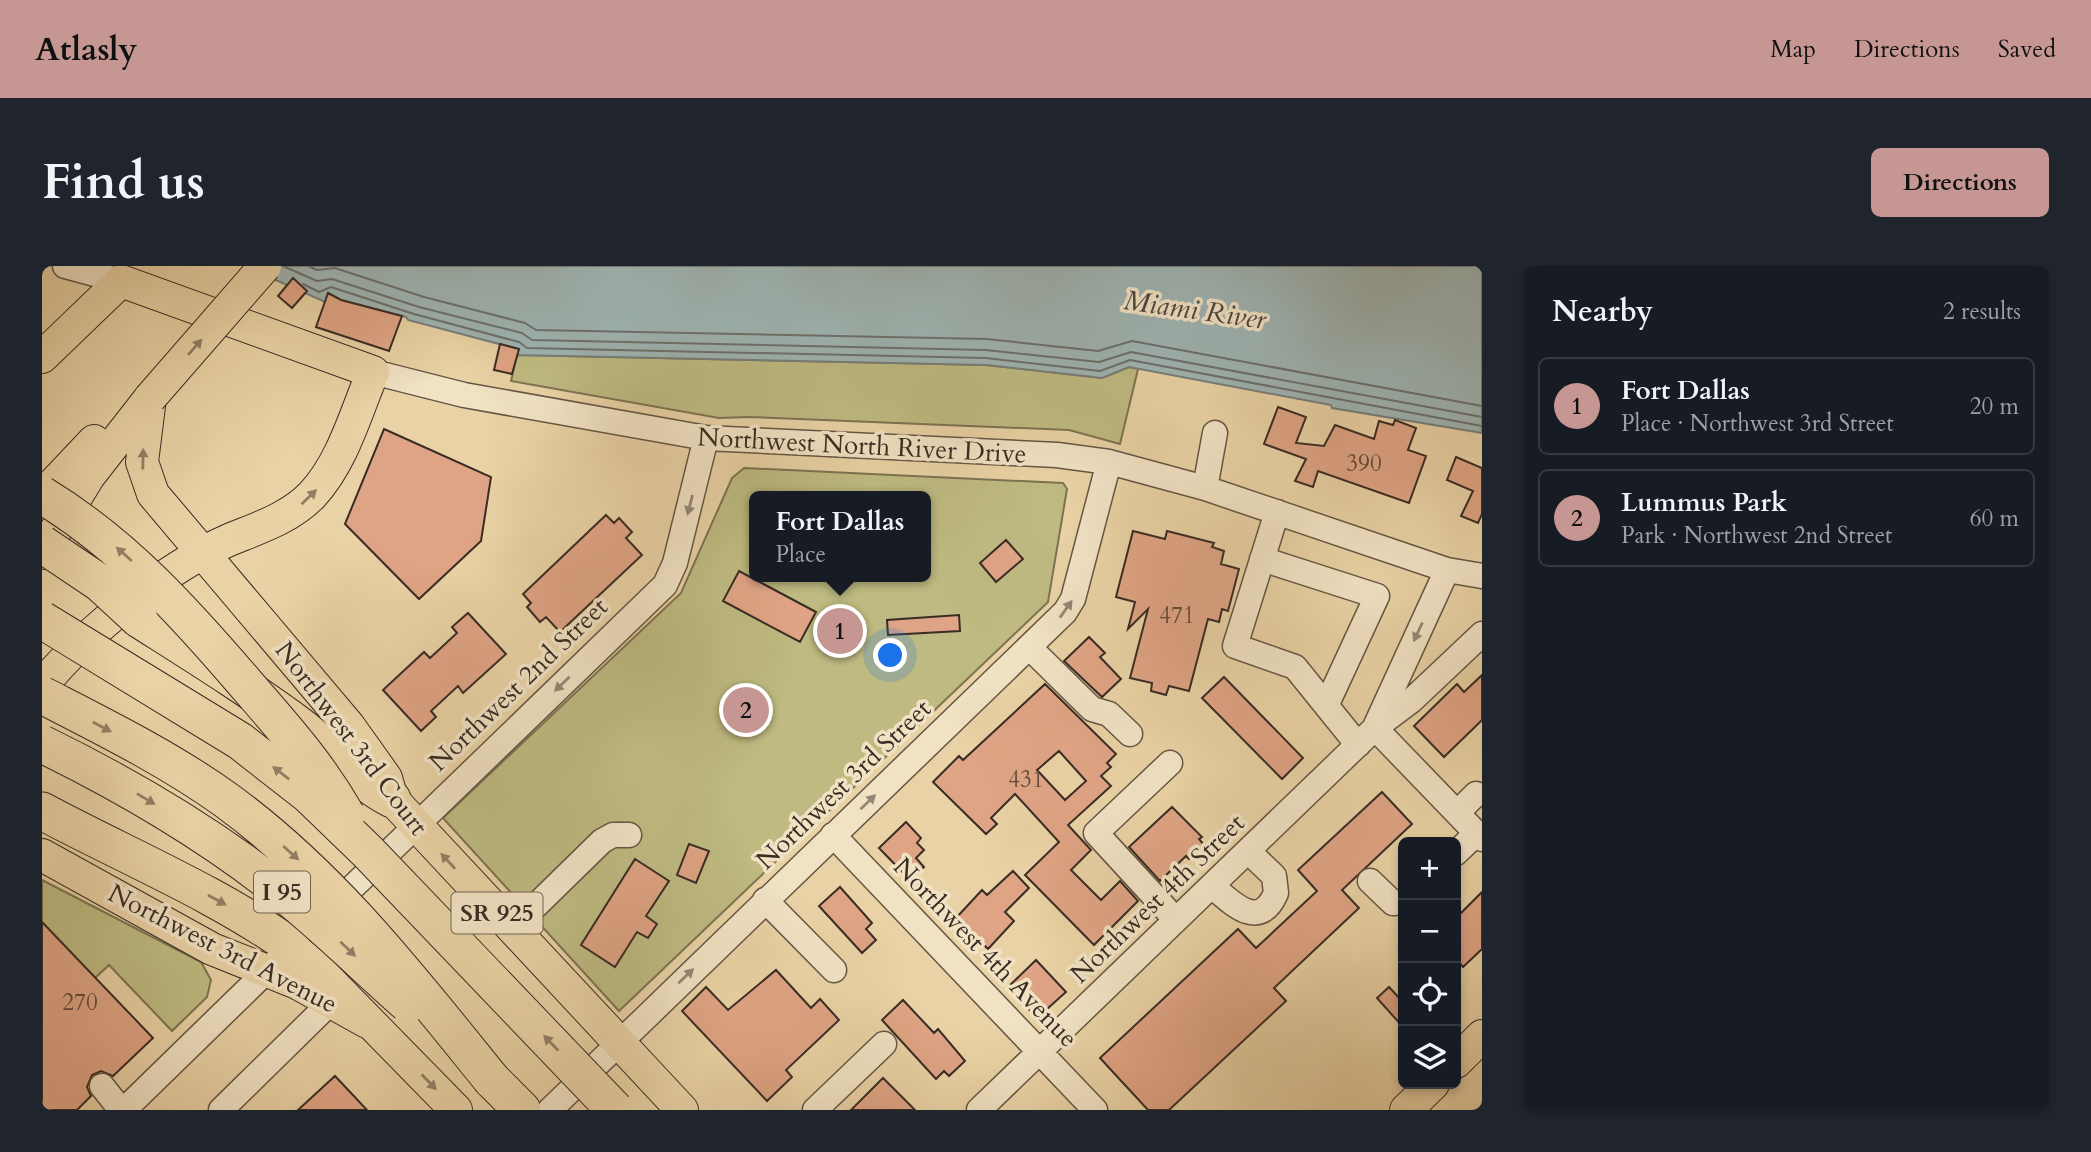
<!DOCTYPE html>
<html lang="en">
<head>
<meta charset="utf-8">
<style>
  :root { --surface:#171b24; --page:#20242c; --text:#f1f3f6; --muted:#9ea1a6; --line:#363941; --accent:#c59692 }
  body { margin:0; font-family:Cardo,serif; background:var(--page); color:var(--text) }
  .controls { position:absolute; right:21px; bottom:21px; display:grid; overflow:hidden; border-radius:10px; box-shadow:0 4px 10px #0003 }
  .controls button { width:63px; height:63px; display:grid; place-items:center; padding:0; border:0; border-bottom:2px solid var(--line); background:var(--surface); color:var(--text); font:35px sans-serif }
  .you { position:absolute; left:849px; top:390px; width:24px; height:24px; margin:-18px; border:5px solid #fff; border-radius:50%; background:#1a73e8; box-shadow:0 0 0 10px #1a73e833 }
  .badge { display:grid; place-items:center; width:46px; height:46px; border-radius:50%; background:var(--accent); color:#111; font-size:23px; font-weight:700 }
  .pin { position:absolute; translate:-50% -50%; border:4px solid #fff; box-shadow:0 2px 7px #0006 }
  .popup { position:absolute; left:707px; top:225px; width:182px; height:91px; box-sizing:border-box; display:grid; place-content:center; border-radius:10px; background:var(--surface); filter:drop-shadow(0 2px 5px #0005); font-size:23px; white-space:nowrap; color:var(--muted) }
  .popup b { font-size:26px; color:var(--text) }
  .popup::after { content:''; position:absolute; left:50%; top:100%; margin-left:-14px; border:14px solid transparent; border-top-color:var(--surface) }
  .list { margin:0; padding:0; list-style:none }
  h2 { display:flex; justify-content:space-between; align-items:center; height:91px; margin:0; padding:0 28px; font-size:30px }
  h2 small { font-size:23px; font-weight:400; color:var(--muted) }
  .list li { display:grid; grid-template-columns:46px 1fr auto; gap:21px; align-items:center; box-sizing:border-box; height:98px; margin:0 14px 14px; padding:0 14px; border:2px solid var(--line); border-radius:10px }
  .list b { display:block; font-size:26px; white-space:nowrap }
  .list p { margin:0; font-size:23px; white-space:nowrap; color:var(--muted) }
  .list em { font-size:23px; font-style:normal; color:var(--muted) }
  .icon { flex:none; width:38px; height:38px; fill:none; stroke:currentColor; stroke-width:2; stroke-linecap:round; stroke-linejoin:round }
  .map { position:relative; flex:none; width:1440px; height:844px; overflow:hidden; border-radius:10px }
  header { display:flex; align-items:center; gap:42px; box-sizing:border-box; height:98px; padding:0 35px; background:var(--accent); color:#111 }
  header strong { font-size:33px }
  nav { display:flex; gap:38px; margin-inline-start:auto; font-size:24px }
  .intro { display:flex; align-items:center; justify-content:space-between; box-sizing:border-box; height:168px; padding:0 42px }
  h1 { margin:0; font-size:49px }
  .button { padding:18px 32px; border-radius:10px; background:var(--accent); color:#111; font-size:24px; font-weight:700 }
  main { display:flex; gap:42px; padding:0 42px }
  aside { flex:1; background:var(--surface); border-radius:10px; box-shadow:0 4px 10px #0003 }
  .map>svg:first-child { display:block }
</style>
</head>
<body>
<header>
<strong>Atlasly</strong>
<nav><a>Map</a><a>Directions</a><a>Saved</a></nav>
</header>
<div class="intro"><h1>Find us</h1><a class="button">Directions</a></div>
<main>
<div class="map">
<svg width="1440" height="844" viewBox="0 0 1440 844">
  <rect width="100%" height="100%" fill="#e9d2a5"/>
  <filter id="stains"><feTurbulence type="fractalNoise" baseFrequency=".00286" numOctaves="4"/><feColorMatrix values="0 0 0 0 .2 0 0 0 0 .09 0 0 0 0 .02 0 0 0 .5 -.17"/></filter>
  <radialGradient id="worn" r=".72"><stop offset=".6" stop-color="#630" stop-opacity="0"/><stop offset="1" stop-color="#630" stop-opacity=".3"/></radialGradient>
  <!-- green -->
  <path fill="#beba81" stroke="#7c7352" stroke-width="2" fill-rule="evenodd" d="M475 89 944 99 1060 112 1087 101 1096 103 1078 178 1027 164 707 151 677 152 469 115Z
    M702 202 1021 217 1025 223 1006 336 577 745 401 552 639 327 690 212ZM712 230H884V311H712Z
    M0 614 159 696 169 714 165 731 130 765 67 699 53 712 0 656Z"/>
  <!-- water -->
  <path fill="#9eb4b3" stroke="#767e7a" stroke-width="2" d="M202 0H1440V167L1290 142 1289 139 1087 101 1060 112 944 99 475 89 476 83 366 54 364 51 299 34 286 27 283 36Z"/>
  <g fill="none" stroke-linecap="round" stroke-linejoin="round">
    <!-- shore -->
    <path stroke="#6c706c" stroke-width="2" d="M241 0 275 15 290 13 377 41 480 67 490 74 944 84 1057 96 1089 86 1440 151
      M266 0 275 4 293 2 382 31 483 57 494 64 945 73 1056 85 1090 75 1440 140
      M261 18 277 26 289 21 372 48 477 76 485 82 944 92 1058 105 1088 94 1440 160"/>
  </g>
  <!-- building -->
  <path fill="#dfa485" stroke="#392c24" stroke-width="2" fill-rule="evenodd" d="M251 12 265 25 250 42 236 30Z
    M286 27 299 34 360 50 347 85 274 61Z
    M458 78 477 83 470 108 452 104Z
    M1236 141 1264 151 1254 177 1282 180 1293 159 1332 173 1337 155 1351 159 1353 154 1374 162 1366 184 1384 190 1367 237 1276 205 1271 221 1253 215 1264 193 1222 178Z
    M342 163 449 211 439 275 377 333 303 258Z
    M1414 191 1440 202V248L1436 257 1419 250 1431 225 1405 214Z
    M564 249 572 257 577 252 590 266 584 272 600 289 518 366 504 351 498 356 485 341 489 337 481 328Z
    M1091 265 1123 273 1125 265 1172 277 1170 281 1182 285 1179 298 1197 303 1186 345 1180 343 1177 356 1166 353 1147 425 1127 420 1124 429 1109 425 1110 417 1088 412 1106 343 1086 363 1093 336 1074 331Z
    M964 274 981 293 954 316 938 297Z
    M697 305 774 346 758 376 681 335Z
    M426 347 464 388 421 427 416 420 389 445 394 451 379 465 341 424 382 386 388 392 415 367 410 361Z
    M917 349 918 365 846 369 845 354Z
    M1047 371 1063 387 1058 391 1079 413 1060 431 1022 395Z
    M1440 409V454L1402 491 1372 460 1415 418 1422 426Z
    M1182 411 1261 492 1240 513 1160 432Z
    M1003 418 1074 488 1065 497 1069 501 1059 510 1069 520 1026 559 1049 584 1029 604 1059 634 1078 615 1096 635 1052 679 983 609 1017 576 973 528 949 552 955 558 944 568 891 516 917 490 921 494ZM1017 485 1044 515 1023 534 995 504Z
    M1340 526 1370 558 1300 624 1317 642 1232 722 1244 735 1127 844H1106L1058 792 1196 663 1214 682 1275 625 1256 604Z
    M1130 541 1160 571 1157 573 1162 579 1147 593 1144 590 1118 615 1087 581Z
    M864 556 879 572 875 577 882 584 874 592 882 601 868 614 837 582Z
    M647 578 667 585 654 617 635 609Z
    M593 593 627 615 604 650 615 658 606 672 595 666 573 701 539 679Z
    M971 605 987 622 963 646 972 655 946 683 914 652 940 624 945 629Z
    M798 621 830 657 824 663 834 674 820 687 777 640Z
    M1440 626V683L1421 701 1414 693V652Z
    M0 656 111 772 71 810 59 805 50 809 45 821 49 830 35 844H0Z
    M994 694 1024 726 995 752 966 721Z
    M734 704 769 742 778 733 797 754 744 804 750 811 725 835 640 745 664 721 686 744Z
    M1347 721 1361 736V761L1335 732Z
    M861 734 892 767 896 763 923 795 907 810 902 805 894 813 840 754Z
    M293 810 325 844H256Z
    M841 812 873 844H809Z"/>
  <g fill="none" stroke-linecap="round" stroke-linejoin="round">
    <defs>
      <path id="minor" d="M23 0 79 15
        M331 106 422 129 664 172 1015 189 1067 196 1163 222 1405 304 1440 310
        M1163 222 1173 167
        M1235 246 1193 380 1253 401 1316 479
        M1220 293 1335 330 1285 438
        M987 381 1050 443 1067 448 1088 468
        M1333 461 1405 304
        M1333 462 1440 573
        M1128 497 1054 567 1134 654
        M1415 547 1434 528
        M791 569 1053 844
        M1414 587 1435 567
        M1328 615 1351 637 1361 636
        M1170 620C1190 637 1217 666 1234 627L1232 610 1206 585
        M723 634 792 704
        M288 643 623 319 633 297 664 172
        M470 663 560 575 571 569H587
        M60 820 79 844
        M82 844 237 693
        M179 844 290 735
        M508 844 1023 346 1031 333 1067 196
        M773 844 842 778
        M937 844 1333 462 1369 435 1440 368"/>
      <path id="major" d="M0 91 79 15 331 106C314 146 301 196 270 229 248 252 216 262 187 274 125 301 42 367 0 420
        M108 132 100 196 111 228 307 460 344 512 350 533 640 844
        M0 230 52 175
        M0 287 47 210 108 132
        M0 589 170 683 255 717 325 756
        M250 681 273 700 414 844
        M1414 796 1440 770
        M1364 844 1391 818"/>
      <path id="highway" d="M97 353C152 388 207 422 258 460 289 484 316 516 350 533
        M0 545C84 590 172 626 250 681
        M450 814 480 844"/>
    </defs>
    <!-- minor casing -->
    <use href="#minor" stroke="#655644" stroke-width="27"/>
    <!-- major casing -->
    <use href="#major" stroke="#392c24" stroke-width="34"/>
    <!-- highway casing -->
    <use href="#highway" stroke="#392c24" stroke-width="39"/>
    <!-- minor -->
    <use href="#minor" stroke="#f1e2c4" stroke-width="24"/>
    <!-- major -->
    <use href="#major" stroke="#e9d2a5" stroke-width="32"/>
    <!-- highway -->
    <use href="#highway" stroke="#e9d2a5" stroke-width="37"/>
    <defs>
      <path id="major-bridge" d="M108 132 223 0"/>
      <path id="highway-bridge" d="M0 229C81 278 142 346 203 417 241 461 275 498 304 549
        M0 278 58 317 97 353
        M0 354 198 475 267 529 326 586 573 844
        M0 429C62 461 127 493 184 534 290 611 368 713 450 814
        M0 478C82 518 161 564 234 621 280 657 322 699 366 738"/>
    </defs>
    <!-- major-bridge casing -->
    <use href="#major-bridge" stroke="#392c24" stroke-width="34" stroke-linecap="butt"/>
    <!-- highway-bridge casing -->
    <use href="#highway-bridge" stroke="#392c24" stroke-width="39" stroke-linecap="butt"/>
    <!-- major-bridge -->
    <use href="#major-bridge" stroke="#e9d2a5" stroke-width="32"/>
    <!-- highway-bridge -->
    <use href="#highway-bridge" stroke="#e9d2a5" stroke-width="37"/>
  </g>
  <!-- one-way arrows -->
  <defs><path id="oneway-solid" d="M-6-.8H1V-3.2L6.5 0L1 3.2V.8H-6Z" transform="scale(1.75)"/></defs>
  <g fill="#917f64">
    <use href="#oneway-solid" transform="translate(153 81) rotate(-49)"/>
    <use href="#oneway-solid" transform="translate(101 193) rotate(-89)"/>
    <use href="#oneway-solid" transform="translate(267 231) rotate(-44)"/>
    <use href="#oneway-solid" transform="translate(82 288) rotate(-138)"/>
    <use href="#oneway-solid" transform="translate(60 461) rotate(28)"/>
    <use href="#oneway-solid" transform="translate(239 507) rotate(-142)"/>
    <use href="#oneway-solid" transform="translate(104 533) rotate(31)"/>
    <use href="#oneway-solid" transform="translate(249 587) rotate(42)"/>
    <use href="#oneway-solid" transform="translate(406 595) rotate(-133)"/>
    <use href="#oneway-solid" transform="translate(175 634) rotate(29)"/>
    <use href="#oneway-solid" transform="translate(306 683) rotate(44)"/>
    <use href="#oneway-solid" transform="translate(509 777) rotate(-134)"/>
    <use href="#oneway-solid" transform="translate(387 816) rotate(46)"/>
  </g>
  <g fill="#958774">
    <use href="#oneway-solid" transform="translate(648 239) rotate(104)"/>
    <use href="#oneway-solid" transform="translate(1024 343) rotate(-55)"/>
    <use href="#oneway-solid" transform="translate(1376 366) rotate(115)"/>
    <use href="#oneway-solid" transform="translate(520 418) rotate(136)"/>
    <use href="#oneway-solid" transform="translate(826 536) rotate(-44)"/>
    <use href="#oneway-solid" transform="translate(644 710) rotate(-44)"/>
  </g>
  <g text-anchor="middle" stroke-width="7" stroke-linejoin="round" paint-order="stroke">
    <!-- number labels -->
    <g font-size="23" fill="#624a3c">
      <text x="1322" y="205">390</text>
      <text x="1135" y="357">471</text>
      <text x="984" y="521">431</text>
      <text x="38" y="744">270</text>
    </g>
    <!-- shield labels -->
    <g fill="#f1e2c4" stroke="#706354" stroke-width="2">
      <rect x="212" y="605.5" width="56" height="41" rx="5"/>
      <rect x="409.5" y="626.5" width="91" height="41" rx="5"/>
    </g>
    <g font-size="24" font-weight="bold" fill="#392c24">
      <text x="240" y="634">I 95</text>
      <text x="455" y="655">SR 925</text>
    </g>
    <!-- street labels -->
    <g font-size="26" fill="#392c24" stroke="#f1e2c4">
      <text transform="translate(820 179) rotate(3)" y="9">Northwest North River Drive</text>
      <text transform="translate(476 418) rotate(-44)" y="9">Northwest 2nd Street</text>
      <text transform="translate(310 472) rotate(53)" y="9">Northwest 3rd Court</text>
      <text transform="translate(801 518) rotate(-44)" y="9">Northwest 3rd Street</text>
      <text transform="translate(1115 632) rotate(-44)" y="9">Northwest 4th Street</text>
      <text transform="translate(181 682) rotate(27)" y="9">Northwest 3rd Avenue</text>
      <text transform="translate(944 686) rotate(46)" y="9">Northwest 4th Avenue</text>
    </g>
    <!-- water labels -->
    <g font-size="28" font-style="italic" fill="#4d4741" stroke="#f1e2c4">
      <text transform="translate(1153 43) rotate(8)" y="10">Miami River</text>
    </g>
  </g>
  <rect width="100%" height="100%" filter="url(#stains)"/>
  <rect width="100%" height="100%" fill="url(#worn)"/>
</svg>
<div class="controls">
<button>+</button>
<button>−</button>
<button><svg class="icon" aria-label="locate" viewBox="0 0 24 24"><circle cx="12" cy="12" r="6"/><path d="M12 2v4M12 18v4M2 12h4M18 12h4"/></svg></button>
<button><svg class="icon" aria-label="layers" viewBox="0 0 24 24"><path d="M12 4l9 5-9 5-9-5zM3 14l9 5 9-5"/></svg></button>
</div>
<div class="you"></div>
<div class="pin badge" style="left:798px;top:365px">1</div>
<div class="popup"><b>Fort Dallas</b>Place</div>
<div class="pin badge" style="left:704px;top:444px">2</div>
</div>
<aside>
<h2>Nearby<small>2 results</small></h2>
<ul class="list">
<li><span class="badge">1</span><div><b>Fort Dallas</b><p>Place · Northwest 3rd Street</p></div><em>20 m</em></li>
<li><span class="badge">2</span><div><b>Lummus Park</b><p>Park · Northwest 2nd Street</p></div><em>60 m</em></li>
</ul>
</aside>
</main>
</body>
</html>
